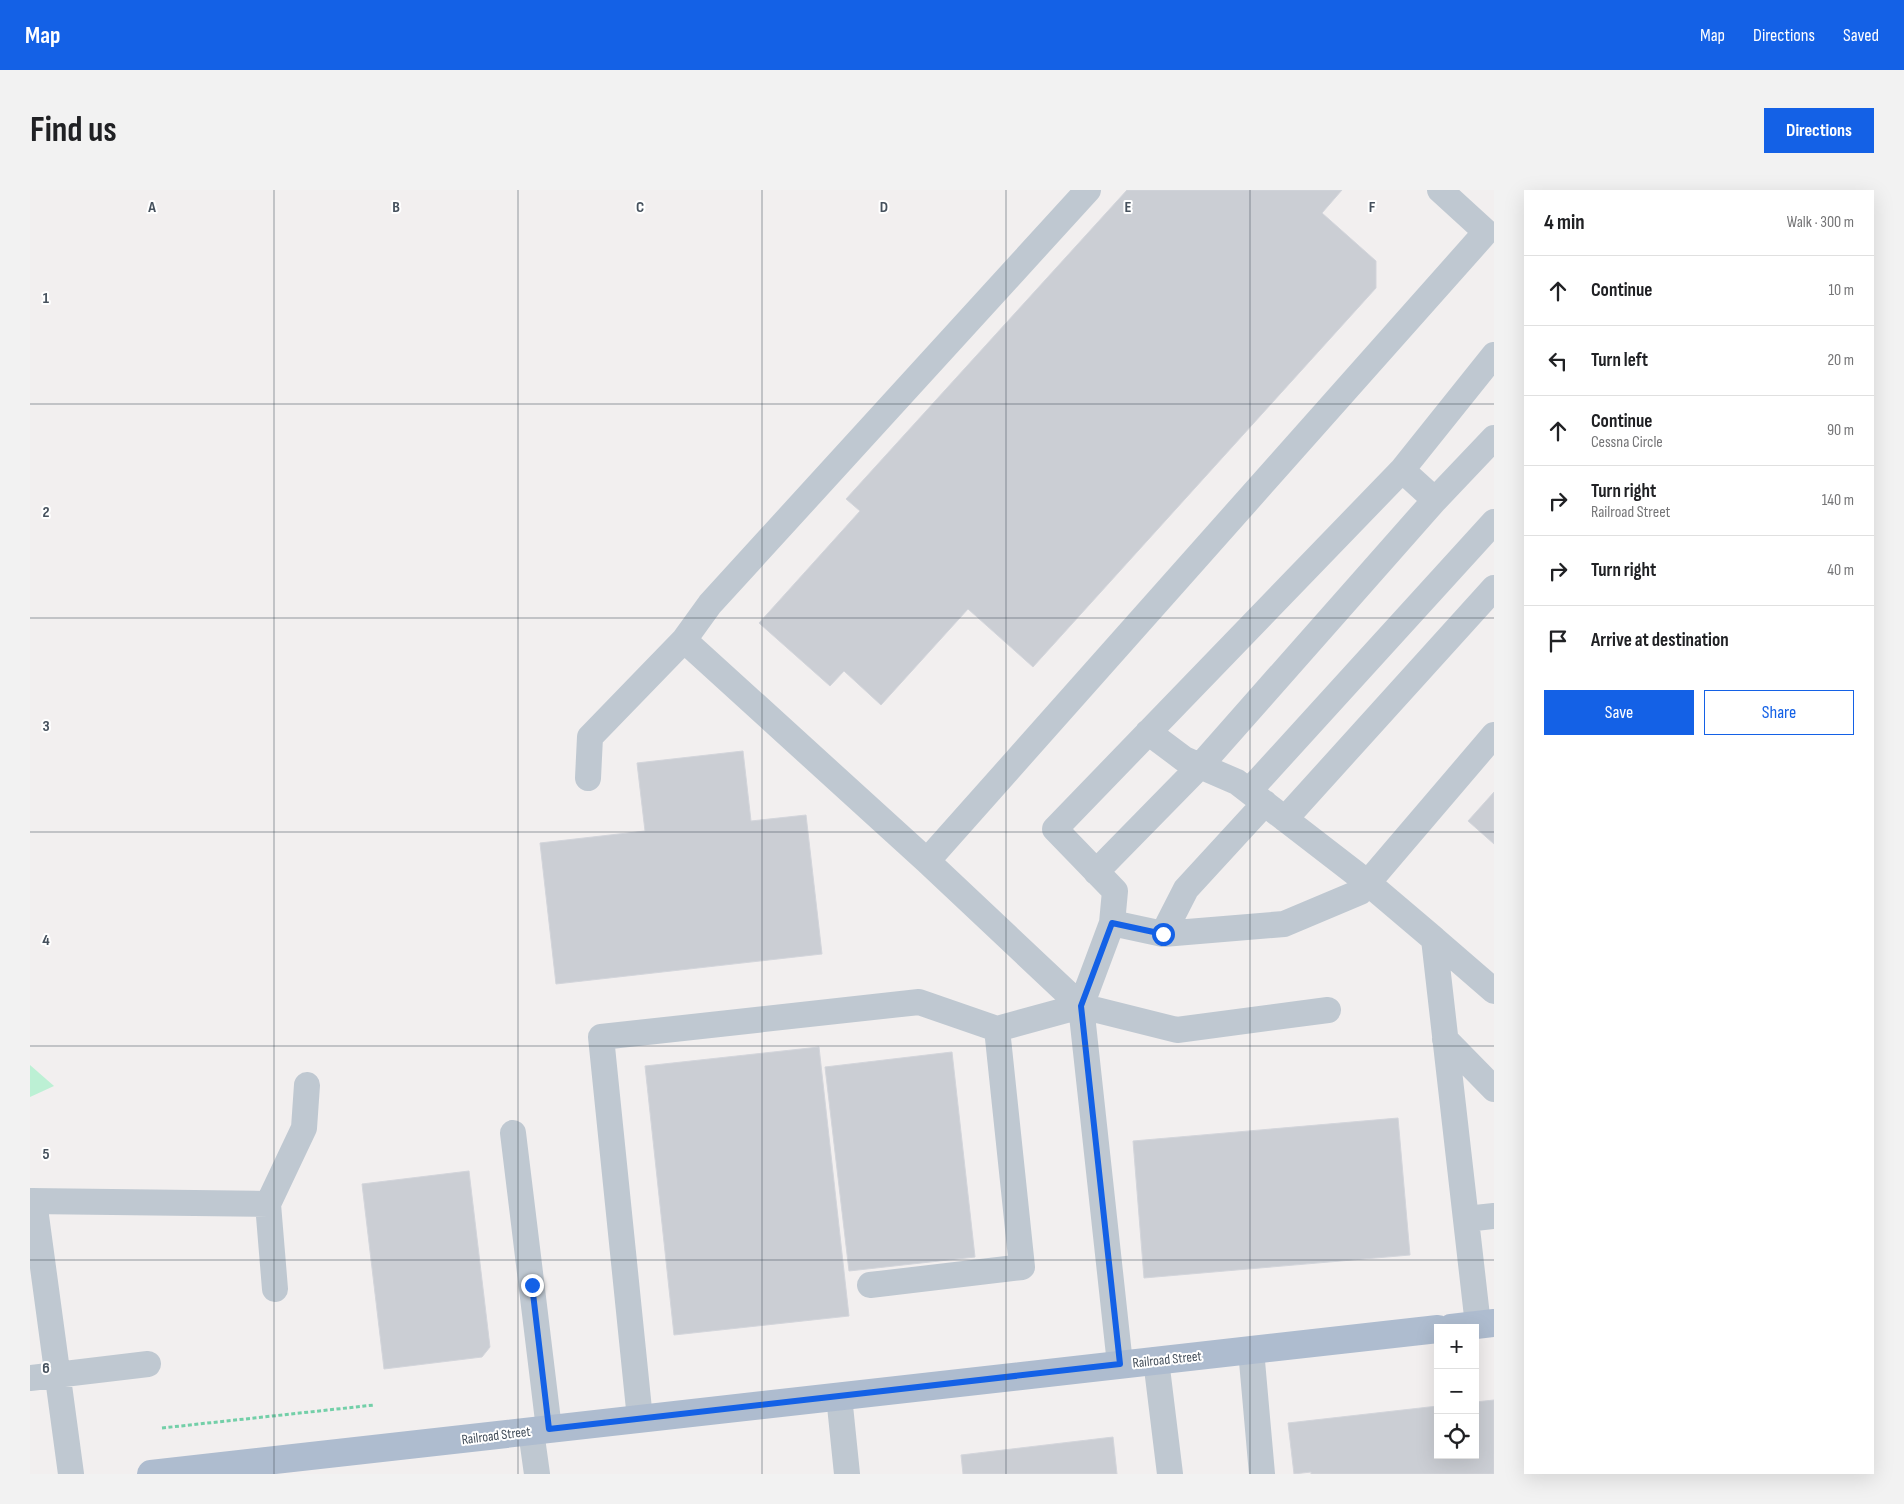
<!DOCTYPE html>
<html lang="en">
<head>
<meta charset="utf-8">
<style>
  :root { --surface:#fff; --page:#f2f2f2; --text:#202124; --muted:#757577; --line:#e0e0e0; --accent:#1461e6 }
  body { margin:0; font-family:"Sofia Sans Condensed",sans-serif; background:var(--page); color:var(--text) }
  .controls { position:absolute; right:15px; bottom:15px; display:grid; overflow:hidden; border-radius:0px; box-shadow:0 5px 20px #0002 }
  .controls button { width:45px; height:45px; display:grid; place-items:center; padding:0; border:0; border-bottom:1px solid var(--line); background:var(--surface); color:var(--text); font:25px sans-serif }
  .stop { position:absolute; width:15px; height:15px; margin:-11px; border:4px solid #1461e6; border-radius:50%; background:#fff }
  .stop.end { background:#1461e6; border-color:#fff; box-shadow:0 1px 5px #0008 }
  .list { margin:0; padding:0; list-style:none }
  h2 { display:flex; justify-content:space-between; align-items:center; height:65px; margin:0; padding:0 20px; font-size:21px }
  h2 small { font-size:16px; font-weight:400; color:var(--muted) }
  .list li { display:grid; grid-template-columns:32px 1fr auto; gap:15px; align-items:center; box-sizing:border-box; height:70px; padding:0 20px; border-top:1px solid var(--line) }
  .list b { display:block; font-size:19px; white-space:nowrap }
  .list p { margin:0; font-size:16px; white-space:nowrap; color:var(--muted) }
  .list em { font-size:16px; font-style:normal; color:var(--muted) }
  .actions { display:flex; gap:10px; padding:15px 20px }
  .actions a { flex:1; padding:11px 0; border:1px solid var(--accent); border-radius:0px; text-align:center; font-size:18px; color:var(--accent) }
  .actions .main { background:var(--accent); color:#fff }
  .icon { flex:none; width:28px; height:28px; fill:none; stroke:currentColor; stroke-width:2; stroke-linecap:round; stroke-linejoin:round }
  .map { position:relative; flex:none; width:1464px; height:1284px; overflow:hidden; border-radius:0px }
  header { display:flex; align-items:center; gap:30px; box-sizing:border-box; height:70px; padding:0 25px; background:var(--accent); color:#fff }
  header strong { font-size:24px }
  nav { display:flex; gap:28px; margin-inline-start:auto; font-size:18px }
  .intro { display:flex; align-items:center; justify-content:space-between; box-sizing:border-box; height:120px; padding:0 30px }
  h1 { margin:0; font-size:35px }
  .button { padding:12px 22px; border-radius:0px; background:var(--accent); color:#fff; font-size:18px; font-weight:700 }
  main { display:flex; gap:30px; padding:0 30px }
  aside { flex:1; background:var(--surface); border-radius:0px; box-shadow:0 5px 20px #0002 }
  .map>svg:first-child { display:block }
</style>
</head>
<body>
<header>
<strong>Map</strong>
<nav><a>Map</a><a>Directions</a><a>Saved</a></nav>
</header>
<div class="intro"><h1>Find us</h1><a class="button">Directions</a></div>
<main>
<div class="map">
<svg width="1464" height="1284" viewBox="0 0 1464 1284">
  <rect width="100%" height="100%" fill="#f2efef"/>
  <!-- green -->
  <path fill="#bcf0d4" d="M0 875 24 896 0 907Z"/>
  <!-- building -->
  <path fill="#cbced4" stroke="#d3d5db" d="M1097 0H1312L1292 23 1346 71V98L1003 477 938 419 851 515 814 481 800 496 729 433 830 321 816 309Z
    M713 561 721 631 776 625 792 764 526 794 510 653 615 641 607 573Z
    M1464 602V654L1438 631Z
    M789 857 819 1126 644 1145 615 876Z
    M922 862 945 1067 819 1081 795 877Z
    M1368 928 1380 1065 1114 1088 1103 951Z
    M439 981 460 1157 452 1167 354 1179 332 994Z
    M1464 1210V1284H1281V1282L1264 1284 1258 1233 1408 1216V1265H1445V1212Z
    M1083 1247 1087 1284H933L931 1265Z"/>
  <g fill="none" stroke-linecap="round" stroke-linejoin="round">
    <!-- path -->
    <path stroke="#73cfa8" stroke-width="3" stroke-dasharray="4 2.5" stroke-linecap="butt" d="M132 1238 344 1215"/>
    <!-- minor -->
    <path stroke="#bfc8d1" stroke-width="26" d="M1372 280 1464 165
      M1118 542 1154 569 1207 592 1338 693 1404 749 1448 1135
      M558 588 560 547 654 450
      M1219 601 1464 332
      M1255 629 1464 398
      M897 671 1456 42 1410 0
      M1066 682 1170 576 1405 310
      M1082 733 1133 744 1254 734 1330 702 1464 545
      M1133 744 1156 699 1235 613
      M1404 749 1464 801
      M1051 816 897 671 654 450 680 414 1058 0
      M1415 849 1464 899
      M483 943 519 1239
      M0 1011 238 1014 245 1099
      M4 1011 41 1284
      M238 1014 274 938 277 895
      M1436 1029 1464 1026
      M840 1095 992 1077 967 839
      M1221 1160 1232 1284
      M1126 1170 1140 1284
      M1090 1174 1051 816 1082 733 1085 701 1025 639 1372 280 1405 310 1464 248
      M0 1188 118 1174
      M809 1206 817 1284
      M610 1229 571 847 889 812 967 839 1051 816 1147 840 1298 820
      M501 1241 507 1284"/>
    <!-- major -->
    <path stroke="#aebccf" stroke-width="28" d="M1421 1138 1464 1133
      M121 1284 1408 1139"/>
  </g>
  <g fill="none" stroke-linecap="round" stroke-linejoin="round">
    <!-- route -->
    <path stroke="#1461e6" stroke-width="6" d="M502 1095 519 1239 1090 1174 1051 816 1082 733 1133 744"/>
  </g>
  <!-- grid -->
  <path fill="none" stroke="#46515d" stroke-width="1" stroke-opacity="0.55" d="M244 0V1284M488 0V1284M732 0V1284M976 0V1284M1220 0V1284M0 214H1464M0 428H1464M0 642H1464M0 856H1464M0 1070H1464"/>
  <g text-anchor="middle" stroke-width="4" stroke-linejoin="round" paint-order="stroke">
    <!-- street labels -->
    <g font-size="14" fill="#46515d" stroke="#fff">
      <text transform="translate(1137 1169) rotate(-6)" y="5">Railroad Street</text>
      <text transform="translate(466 1245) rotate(-7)" y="5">Railroad Street</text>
    </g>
  </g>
  <g font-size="16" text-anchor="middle" font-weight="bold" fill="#46515d" stroke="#fff" stroke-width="4" stroke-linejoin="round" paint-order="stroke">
    <text x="122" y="22">A</text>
    <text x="366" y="22">B</text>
    <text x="610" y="22">C</text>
    <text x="854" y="22">D</text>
    <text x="1098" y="22">E</text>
    <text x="1342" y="22">F</text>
    <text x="16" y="113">1</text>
    <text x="16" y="327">2</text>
    <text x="16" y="541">3</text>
    <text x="16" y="755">4</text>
    <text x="16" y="969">5</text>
    <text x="16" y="1183">6</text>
  </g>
</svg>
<div class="controls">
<button>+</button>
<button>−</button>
<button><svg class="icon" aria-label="locate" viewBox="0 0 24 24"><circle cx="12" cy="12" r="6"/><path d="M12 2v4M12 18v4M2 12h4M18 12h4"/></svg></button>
</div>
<div class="stop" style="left:1133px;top:744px"></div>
<div class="stop end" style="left:502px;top:1095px"></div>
</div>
<aside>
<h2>4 min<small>Walk · 300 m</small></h2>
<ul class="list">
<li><svg class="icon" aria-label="ahead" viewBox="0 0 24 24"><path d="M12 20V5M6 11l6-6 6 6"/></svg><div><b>Continue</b></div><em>10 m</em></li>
<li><svg class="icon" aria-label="left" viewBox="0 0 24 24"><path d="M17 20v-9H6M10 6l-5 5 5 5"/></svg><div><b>Turn left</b></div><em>20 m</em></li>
<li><svg class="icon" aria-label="ahead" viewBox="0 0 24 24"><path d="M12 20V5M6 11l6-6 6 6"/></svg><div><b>Continue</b><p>Cessna Circle</p></div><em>90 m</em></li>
<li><svg class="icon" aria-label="right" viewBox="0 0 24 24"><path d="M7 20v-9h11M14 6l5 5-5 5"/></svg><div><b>Turn right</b><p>Railroad Street</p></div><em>140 m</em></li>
<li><svg class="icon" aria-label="right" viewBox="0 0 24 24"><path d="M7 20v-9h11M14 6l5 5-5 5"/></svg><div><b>Turn right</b></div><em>40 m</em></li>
<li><svg class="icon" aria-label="arrive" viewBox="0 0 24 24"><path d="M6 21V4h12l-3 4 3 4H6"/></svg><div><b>Arrive at destination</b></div></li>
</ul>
<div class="actions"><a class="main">Save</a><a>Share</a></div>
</aside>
</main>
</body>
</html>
